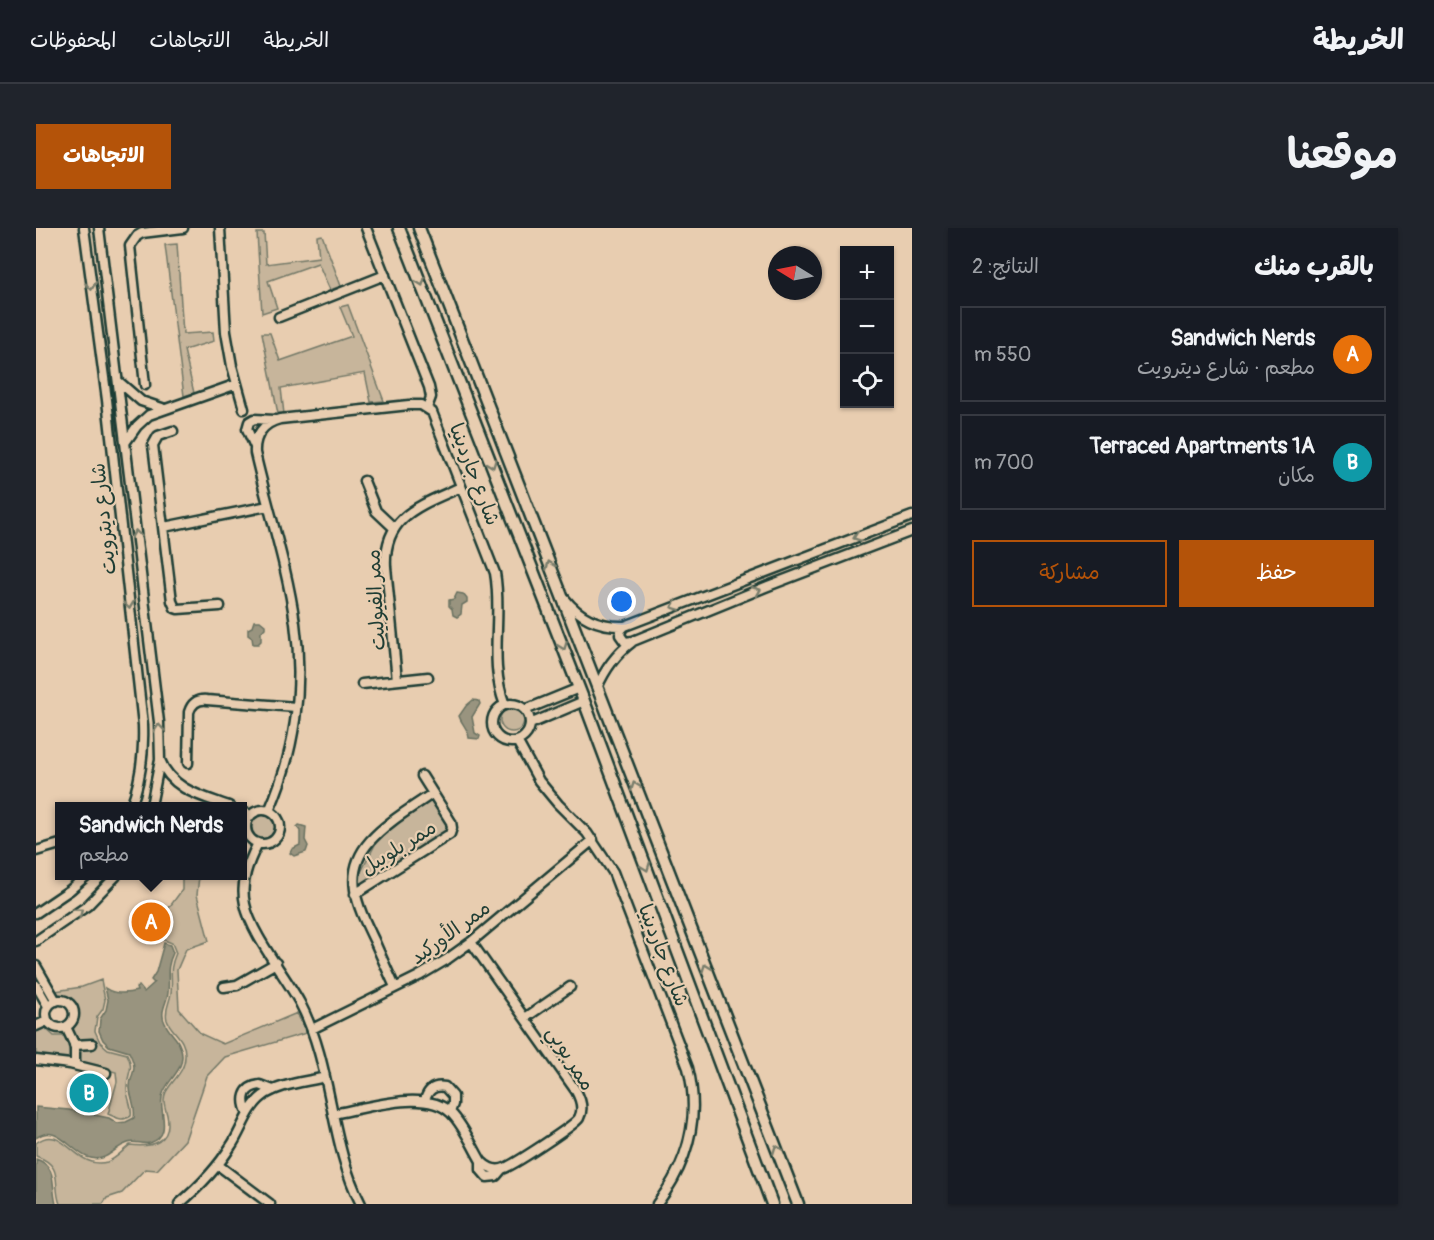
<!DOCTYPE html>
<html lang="ar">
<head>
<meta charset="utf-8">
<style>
  :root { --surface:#171b24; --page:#20242c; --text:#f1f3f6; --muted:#9ea1a6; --line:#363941; --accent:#b45309 }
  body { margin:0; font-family:Pangolin,"Playpen Sans Arabic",sans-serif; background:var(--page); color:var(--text); direction:rtl }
  .controls { position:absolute; right:18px; top:18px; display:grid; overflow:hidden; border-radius:0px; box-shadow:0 2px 4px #0004 }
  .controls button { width:54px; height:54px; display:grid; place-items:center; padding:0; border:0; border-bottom:2px solid var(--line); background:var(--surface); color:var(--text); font:30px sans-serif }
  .compass { position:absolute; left:732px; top:18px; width:54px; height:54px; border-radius:50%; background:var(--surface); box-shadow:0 2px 4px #0004; rotate:280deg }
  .you { position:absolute; left:586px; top:374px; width:21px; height:21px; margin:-15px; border:4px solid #fff; border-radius:50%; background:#1a73e8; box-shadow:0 0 0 9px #1a73e833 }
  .badge { display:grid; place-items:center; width:39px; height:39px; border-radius:50%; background:var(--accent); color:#fff; font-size:20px; font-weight:700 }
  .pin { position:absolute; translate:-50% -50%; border:3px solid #fff; box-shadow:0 2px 6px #0006 }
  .popup { position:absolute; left:19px; top:574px; width:192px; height:78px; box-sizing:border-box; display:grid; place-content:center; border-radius:0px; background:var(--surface); filter:drop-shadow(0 2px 4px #0005); font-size:20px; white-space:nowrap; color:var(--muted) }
  .popup b { font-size:22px; color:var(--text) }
  .popup::after { content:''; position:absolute; left:50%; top:100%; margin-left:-12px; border:12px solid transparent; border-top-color:var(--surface) }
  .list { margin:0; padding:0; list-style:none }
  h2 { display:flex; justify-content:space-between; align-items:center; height:78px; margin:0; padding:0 24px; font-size:26px }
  h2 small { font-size:20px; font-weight:400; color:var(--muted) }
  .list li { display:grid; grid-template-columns:39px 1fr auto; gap:18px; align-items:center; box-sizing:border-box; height:96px; margin:0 12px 12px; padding:0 12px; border:2px solid var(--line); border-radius:0px }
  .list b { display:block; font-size:22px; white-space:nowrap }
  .list p { margin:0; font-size:20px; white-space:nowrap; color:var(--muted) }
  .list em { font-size:20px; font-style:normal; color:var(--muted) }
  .actions { display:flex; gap:12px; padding:18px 24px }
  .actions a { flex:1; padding:14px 0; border:2px solid var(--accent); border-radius:0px; text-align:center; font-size:21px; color:var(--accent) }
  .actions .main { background:var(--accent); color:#fff }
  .icon { flex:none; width:33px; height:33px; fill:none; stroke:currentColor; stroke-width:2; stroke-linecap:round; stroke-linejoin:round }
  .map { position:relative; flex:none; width:876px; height:976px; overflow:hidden; direction:ltr; border-radius:0px }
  header { display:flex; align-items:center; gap:36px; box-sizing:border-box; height:84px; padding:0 30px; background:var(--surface); border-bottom:2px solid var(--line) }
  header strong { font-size:28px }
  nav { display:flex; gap:33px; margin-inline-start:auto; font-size:21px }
  .intro { display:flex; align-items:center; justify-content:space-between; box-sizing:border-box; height:144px; padding:0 36px }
  h1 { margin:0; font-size:42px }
  .button { padding:15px 27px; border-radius:0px; background:var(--accent); color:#fff; font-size:21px; font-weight:700 }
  main { display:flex; gap:36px; padding:0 36px }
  aside { flex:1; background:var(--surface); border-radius:0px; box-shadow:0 2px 4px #0004 }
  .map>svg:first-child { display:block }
</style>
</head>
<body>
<header>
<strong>الخريطة</strong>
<nav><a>الخريطة</a><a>الاتجاهات</a><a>المحفوظات</a></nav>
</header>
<div class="intro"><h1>موقعنا</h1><a class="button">الاتجاهات</a></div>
<main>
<aside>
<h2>بالقرب منك<small>النتائج: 2</small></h2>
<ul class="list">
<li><span class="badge" style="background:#e8710a">A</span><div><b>Sandwich Nerds</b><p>مطعم · شارع ديترويت</p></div><em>550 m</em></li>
<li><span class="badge" style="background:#0f9aa8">B</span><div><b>Terraced Apartments 1A</b><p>مكان</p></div><em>700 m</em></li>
</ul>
<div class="actions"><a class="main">حفظ</a><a>مشاركة</a></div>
</aside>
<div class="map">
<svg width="876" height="976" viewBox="0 0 876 976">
  <rect width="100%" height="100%" fill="#e8cdb0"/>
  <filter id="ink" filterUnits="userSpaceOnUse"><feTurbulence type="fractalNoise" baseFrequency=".0167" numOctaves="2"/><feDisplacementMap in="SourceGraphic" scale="12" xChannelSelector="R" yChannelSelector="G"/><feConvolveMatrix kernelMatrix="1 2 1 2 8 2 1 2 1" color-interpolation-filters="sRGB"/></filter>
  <g filter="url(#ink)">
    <!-- green -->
    <path fill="#c7b59b" stroke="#737968" stroke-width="1.5" d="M221 5H228L230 36 283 29 281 8 286 7 305 58 294 62 282 35 232 53 241 80 226 85Z
      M141 16 147 106 177 104 178 113 148 122 158 165 148 168 129 17Z
      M312 77 348 173 335 174 329 145 245 160 248 186H242L226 105H234L244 133 316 108 304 79Z
      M464 492a12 12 0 1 1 24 0a12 12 0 1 1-24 0Z
      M397 571 413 597 411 605 323 661 324 646 343 609Z
      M214 600a13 13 0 1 1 26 0a13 13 0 1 1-26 0Z
      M141 648H163L161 667 173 713 150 721 141 742 143 781 165 806 187 816 261 785 270 805 189 829 171 848 149 912 121 942 109 941 86 965 71 970 67 976H24C16 955 29 938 0 928V915C27 893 39 943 71 934 80 931 86 923 94 917 116 920 137 914 131 887 129 879 126 872 130 864 137 851 149 844 149 828 150 810 135 804 131 792 128 781 134 775 135 765 137 747 132 744 140 725L136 715 121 709 129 685 146 662V651Z
      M65 752 69 772 67 781 61 789 59 803 64 814 72 821 91 826C99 843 91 844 91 859 90 870 97 877 95 888 85 894 82 890 72 886L81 854 80 844 42 834 41 821 60 816V812L39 814 34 801 41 792C43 773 29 774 19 763L46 759Z
      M9 800 18 808H29L34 824 33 831 0 828V804Z"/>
    <!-- water -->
    <path fill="#99947f" stroke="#687161" stroke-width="1.5" d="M421 365 427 366 431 371V374L426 377 425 386 421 389 417 387 416 381 413 378V372L418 371Z
      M218 393H224L229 397V400L225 404V413L222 416H217L216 410 212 407V401L216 399Z
      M437 472 443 473 444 476 436 489 439 505 444 508 443 511 433 510C432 500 426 497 423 488L430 478Z
      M263 597 270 599 269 612 272 618 270 624 258 628 254 625 256 621 264 617V603L261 599Z
      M128 715 134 717 137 725C129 742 134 748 132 765 131 775 123 784 129 795 134 807 145 811 146 827 147 842 134 850 128 863 119 879 140 906 114 915 107 917 98 912 92 915 76 920 71 936 51 929 34 922 20 895 0 910V879L33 882 73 890 81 895 90 894 98 890C100 877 95 873 94 861 93 844 104 846 93 824L73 818 67 812 63 803 64 791 70 782 72 772 69 760C78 766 90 766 101 763L100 760 103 758 108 764 118 755 115 752 120 744Z
      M0 931C22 938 15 958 20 976H0Z"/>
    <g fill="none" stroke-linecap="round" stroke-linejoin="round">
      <defs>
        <path id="minor" d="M48 0 71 172 107 497C108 525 105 552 95 578
          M63 0 123 494 124 532 115 578
          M184 0 190 104 196 138 208 181
          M330 0 393 159 395 169 391 180
          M243 89 349 47
          M82 153 105 173 126 180
          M109 157 94 18 101 8 106 5 147 0
          M137 203 122 208 117 217 136 373 139 380 142 381 184 378
          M89 215 101 198 113 187 201 156
          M219 219 211 201 213 194 218 191 239 192
          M328 253 340 283 358 300
          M876 288 589 398 585 402 584 407 589 414 597 413 732 358 876 303
          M128 299 232 278
          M529 371C544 390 564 399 589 398
          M361 452 350 339C347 287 386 277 425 259
          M326 456 392 449
          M561 460C569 441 580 426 596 414
          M456 495a19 19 0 1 1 38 0a19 19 0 1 1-38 0Z
          M489 482 543 460
          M494 496 548 473
          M481 513 503 553 522 576 551 605 577 644 652 840C665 891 652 935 621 976
          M124 532C136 562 165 568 193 578
          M152 535 153 484C156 475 162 471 171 472L260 479
          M210 599a17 17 0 1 1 34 0a17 17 0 1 1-34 0Z
          M233 583C259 524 268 459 259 395 251 337 232 282 219 225 218 208 227 195 244 191L373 177H385L396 184 459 345C467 389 452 434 469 477
          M207 584 215 587
          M222 615C212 635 204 654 209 676 215 706 249 747 264 775 297 838 293 914 325 976
          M0 623 24 616
          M319 666 414 606 416 600 415 594 386 548
          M0 685 34 662 50 648
          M0 713 51 678 80 648
          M0 738 20 773
          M0 757 12 778
          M188 759 201 757 240 735
          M359 759C352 744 345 728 338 712 322 679 305 646 334 613 351 594 376 580 397 565
          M10 786a14 14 0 1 1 28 0a14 14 0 1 1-28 0Z
          M489 790 534 759
          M0 798 11 793
          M30 799 39 818V837
          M276 801 383 748 410 732 435 714 557 612
          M38 817 56 816
          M0 832 34 836 70 845
          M389 872C392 862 398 857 409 859L417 868V876L414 884
          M212 886C205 872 207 859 224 857L237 862
          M297 886C330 880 390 860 415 885 428 898 436 918 445 933 451 939 457 943 466 941 475 939 539 897 543 890 548 881 545 872 540 863L435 714
          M445 933V942L451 949 460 948 466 941
          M182 937 234 976
          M143 976C163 959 181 941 195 918 206 902 211 880 227 868 243 856 270 854 289 849"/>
        <path id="major" d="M363 0 548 473 736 976
          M383 0 762 976"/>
      </defs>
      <!-- minor casing -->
      <use href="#minor" stroke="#1f3d34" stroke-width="13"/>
      <!-- major casing -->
      <use href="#major" stroke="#1f3d34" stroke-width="15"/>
      <!-- minor -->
      <use href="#minor" stroke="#e8cdb0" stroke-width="8"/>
      <!-- major -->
      <use href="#major" stroke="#e8cdb0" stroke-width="10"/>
    </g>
    <!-- one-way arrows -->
    <defs><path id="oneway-chevron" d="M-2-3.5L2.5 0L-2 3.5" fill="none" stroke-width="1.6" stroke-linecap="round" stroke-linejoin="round" transform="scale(1.5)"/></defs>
    <g stroke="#797e6c">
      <use href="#oneway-chevron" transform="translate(385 54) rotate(69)"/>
      <use href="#oneway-chevron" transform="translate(55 58) rotate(83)"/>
      <use href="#oneway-chevron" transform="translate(456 236) rotate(69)"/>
      <use href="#oneway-chevron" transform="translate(100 306) rotate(-97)"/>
      <use href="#oneway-chevron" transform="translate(821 309) rotate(159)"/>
      <use href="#oneway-chevron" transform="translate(514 337) rotate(-111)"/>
      <use href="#oneway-chevron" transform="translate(721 363) rotate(-22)"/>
      <use href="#oneway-chevron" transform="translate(93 377) rotate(83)"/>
      <use href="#oneway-chevron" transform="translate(639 378) rotate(159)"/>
      <use href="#oneway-chevron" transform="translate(527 418) rotate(69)"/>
      <use href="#oneway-chevron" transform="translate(123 500) rotate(-95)"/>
      <use href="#oneway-chevron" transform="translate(599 558) rotate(-111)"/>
      <use href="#oneway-chevron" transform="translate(610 639) rotate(69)"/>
      <use href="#oneway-chevron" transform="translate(43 684) rotate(-37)"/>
      <use href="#oneway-chevron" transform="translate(670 740) rotate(-111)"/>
      <use href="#oneway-chevron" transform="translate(741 921) rotate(-111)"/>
    </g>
  </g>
  <g text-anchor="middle" stroke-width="4.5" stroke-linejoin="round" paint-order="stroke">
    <!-- street labels -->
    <g font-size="20" fill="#1f3d34" stroke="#e8cdb0">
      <text transform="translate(439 246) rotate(69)" y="7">شارع جاردينيا</text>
      <text transform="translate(67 291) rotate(-96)" y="7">شارع ديترويت</text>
      <text transform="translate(339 372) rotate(-93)" y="7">ممر الفيوليت</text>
      <text transform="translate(362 619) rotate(-32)" y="7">ممر بلوبيل</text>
      <text transform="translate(414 704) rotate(-36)" y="7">ممر الأوركيد</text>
      <text transform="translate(628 727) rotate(69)" y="7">شارع جاردينيا</text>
      <text transform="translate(535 830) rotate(58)" y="7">ممر بوبي</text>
    </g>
  </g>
</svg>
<div class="controls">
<button>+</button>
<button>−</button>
<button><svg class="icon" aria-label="locate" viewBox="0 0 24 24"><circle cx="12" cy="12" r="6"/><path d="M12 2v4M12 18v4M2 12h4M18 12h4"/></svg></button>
</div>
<svg class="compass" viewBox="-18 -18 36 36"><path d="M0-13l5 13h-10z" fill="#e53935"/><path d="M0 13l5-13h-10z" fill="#9ea1a6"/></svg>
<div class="you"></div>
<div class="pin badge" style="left:115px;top:694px;background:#e8710a">A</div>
<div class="popup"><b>Sandwich Nerds</b>مطعم</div>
<div class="pin badge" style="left:53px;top:865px;background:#0f9aa8">B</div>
</div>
</main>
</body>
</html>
